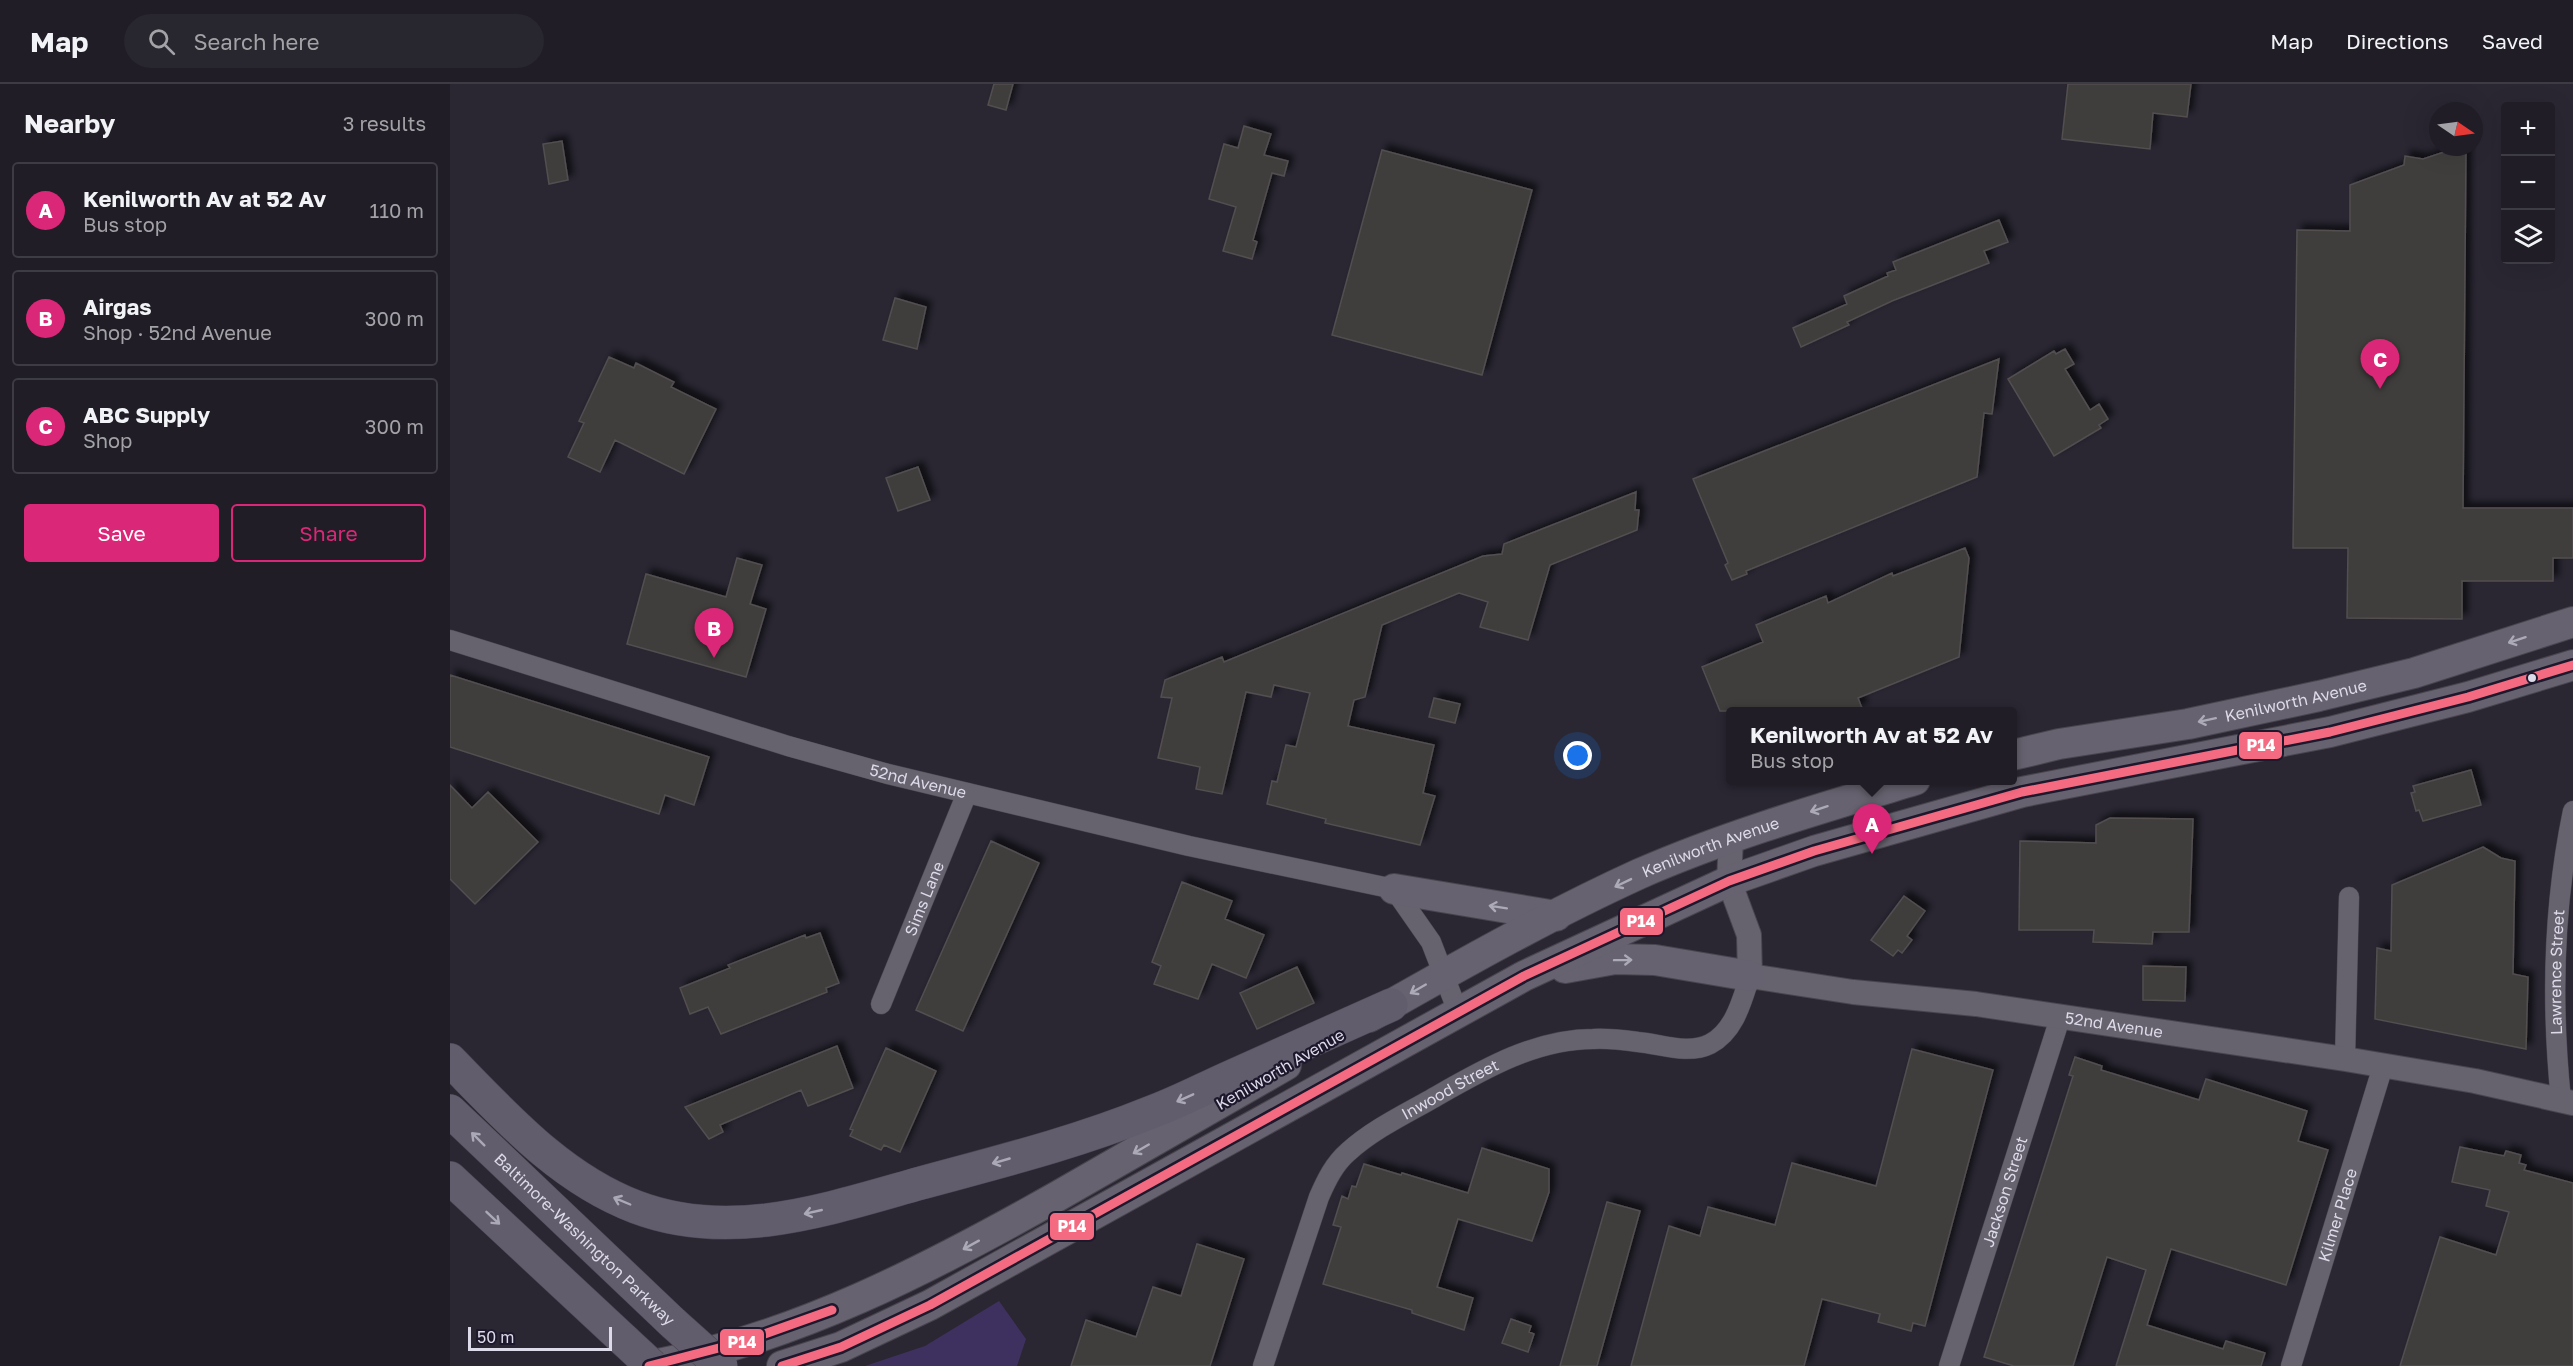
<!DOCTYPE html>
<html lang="en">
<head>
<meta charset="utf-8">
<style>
  :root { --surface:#201d26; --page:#28262e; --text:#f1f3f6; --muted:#a2a2a7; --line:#3d3b43; --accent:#db2777 }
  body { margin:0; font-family:"Golos Text",sans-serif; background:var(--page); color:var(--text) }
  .controls { position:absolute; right:18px; top:18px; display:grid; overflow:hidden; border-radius:6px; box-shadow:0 6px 24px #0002 }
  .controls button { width:54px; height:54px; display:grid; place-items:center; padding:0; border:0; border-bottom:2px solid var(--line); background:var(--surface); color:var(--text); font:30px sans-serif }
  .compass { position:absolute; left:1979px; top:18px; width:54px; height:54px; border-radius:50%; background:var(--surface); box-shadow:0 6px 24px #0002; rotate:103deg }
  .scale { position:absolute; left:18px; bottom:15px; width:144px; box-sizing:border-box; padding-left:6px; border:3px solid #dddae9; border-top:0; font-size:16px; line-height:21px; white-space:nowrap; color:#dddae9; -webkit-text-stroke:4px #1e182d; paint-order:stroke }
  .you { position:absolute; left:1128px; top:672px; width:21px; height:21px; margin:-15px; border:4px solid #fff; border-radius:50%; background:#1a73e8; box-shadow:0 0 0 9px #1a73e833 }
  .badge { display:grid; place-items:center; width:39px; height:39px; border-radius:50%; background:var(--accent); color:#fff; font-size:20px; font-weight:700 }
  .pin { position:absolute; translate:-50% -50px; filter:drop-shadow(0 2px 3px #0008) }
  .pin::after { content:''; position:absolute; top:32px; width:21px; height:18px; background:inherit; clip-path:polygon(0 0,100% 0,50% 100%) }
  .popup { position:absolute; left:1276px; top:623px; width:291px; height:78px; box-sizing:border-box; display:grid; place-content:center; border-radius:6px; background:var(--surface); filter:drop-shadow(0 2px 4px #0005); font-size:20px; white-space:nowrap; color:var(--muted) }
  .popup b { font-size:22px; color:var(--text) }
  .popup::after { content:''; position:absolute; left:50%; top:100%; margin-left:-12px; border:12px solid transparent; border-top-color:var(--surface) }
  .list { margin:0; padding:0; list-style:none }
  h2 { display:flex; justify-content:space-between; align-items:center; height:78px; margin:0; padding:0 24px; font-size:26px }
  h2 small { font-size:20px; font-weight:400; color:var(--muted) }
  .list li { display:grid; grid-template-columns:39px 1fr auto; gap:18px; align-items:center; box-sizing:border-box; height:96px; margin:0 12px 12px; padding:0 12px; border:2px solid var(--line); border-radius:6px }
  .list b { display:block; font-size:22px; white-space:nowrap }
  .list p { margin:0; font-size:20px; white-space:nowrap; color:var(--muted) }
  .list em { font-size:20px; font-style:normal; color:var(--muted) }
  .actions { display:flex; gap:12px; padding:18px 24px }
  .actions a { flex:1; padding:14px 0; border:2px solid var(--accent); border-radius:6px; text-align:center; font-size:21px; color:var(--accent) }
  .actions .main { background:var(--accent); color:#fff }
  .icon { flex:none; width:33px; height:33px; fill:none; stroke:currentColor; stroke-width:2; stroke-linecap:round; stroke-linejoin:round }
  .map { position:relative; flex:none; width:2123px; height:1282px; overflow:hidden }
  header { display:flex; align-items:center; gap:36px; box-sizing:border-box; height:84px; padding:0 30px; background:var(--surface); border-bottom:2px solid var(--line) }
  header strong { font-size:28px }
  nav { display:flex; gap:33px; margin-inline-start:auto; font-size:21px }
  .search { width:420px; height:54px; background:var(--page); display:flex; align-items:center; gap:15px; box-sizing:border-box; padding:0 21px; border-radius:33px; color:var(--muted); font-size:22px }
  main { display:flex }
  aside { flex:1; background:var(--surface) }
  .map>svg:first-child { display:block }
</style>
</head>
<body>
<header>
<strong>Map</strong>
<div class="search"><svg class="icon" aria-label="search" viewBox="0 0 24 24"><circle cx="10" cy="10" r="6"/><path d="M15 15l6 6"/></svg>Search here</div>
<nav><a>Map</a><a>Directions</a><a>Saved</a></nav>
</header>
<main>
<aside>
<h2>Nearby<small>3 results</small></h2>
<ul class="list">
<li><span class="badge">A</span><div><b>Kenilworth Av at 52 Av</b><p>Bus stop</p></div><em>110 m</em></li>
<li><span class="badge">B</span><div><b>Airgas</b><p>Shop · 52nd Avenue</p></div><em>300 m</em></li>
<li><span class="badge">C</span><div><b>ABC Supply</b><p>Shop</p></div><em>300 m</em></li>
</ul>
<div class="actions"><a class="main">Save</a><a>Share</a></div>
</aside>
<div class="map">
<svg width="2123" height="1282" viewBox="0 0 2123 1282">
  <defs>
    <filter id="shadow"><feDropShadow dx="5.5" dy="-5.5" stdDeviation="3" flood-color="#0009"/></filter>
  </defs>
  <rect width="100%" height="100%" fill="#2a2733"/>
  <!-- green -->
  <path fill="#3f315f" d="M549 1217 576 1255 567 1282H415L475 1262Z"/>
  <!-- building -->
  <path fill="#403d3d" stroke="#524f50" stroke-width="1.5" filter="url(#shadow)" d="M544 0H563L556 26 538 21Z
    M1618 0H1741L1737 33 1703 29 1700 65 1612 55Z
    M794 42 821 50 814 71 838 77 834 92 822 89 803 156 807 158 802 175 773 167 786 123 759 115 774 60 788 64Z
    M112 57 118 96 99 100 93 60Z
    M2009 63H2016L2013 424H2123V474H2103V497H2012V535L1897 534 1898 464H1843L1847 146 1900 147V101L1954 81 1955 72 1973 75Z
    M932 66 1082 106 1032 291 882 251Z
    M1549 136 1558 158 1534 167 1539 179 1442 217 1397 238 1399 241 1351 263 1343 244 1397 220 1394 212 1438 192 1437 189 1446 186 1443 178Z
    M445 214 476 223 467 265 433 256Z
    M1615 265 1624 280 1615 285 1640 326 1649 320 1658 335 1649 341 1651 344 1604 372 1558 295 1604 267 1606 270Z
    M159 273 184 284 186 279 224 298 221 303 266 325 234 390 165 356 150 388 118 373 134 339 129 337Z
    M1549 275 1542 330 1534 329 1527 393 1296 487 1297 490 1282 496 1275 481 1278 479 1243 395Z
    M468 383 480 416 448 427 436 394Z
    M1186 408 1185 426H1189L1187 446 1100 481 1078 556 1030 543 1038 518 1009 509 932 541 915 613 904 616 898 642 984 661 973 709 985 712 970 761 875 739 876 735 817 720 822 697 827 698 836 661 846 663 860 609 824 601 821 613 796 608 772 710 746 705 750 683 708 674 722 614 711 613 715 596 772 573 774 578 1033 472 1052 470 1054 460Z
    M1515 464 1519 474 1509 573 1408 614 1412 624 1403 627H1270L1252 583 1313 558 1306 541 1376 512 1378 519 1442 489 1443 492Z
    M287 474 312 481 300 520 316 525 296 593 177 560 196 490 276 513Z
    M0 591 259 673 244 721 215 711 209 730 0 663Z
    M984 614 1010 620 1005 639 979 633Z
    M2021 686 2031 721 1973 737 1969 726 1966 727 1961 709 1965 708 1963 702Z
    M0 701 22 724 38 708 88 758 25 820 0 795Z
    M1660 734 1743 735 1739 848H1703L1702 860 1643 858 1644 846H1569L1570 757 1646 759V741Z
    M541 757 589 779 513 947 466 926Z
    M2033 763 2051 774 2065 777 2063 890 2078 893 2076 965 1925 935 1927 864 1941 867 1942 801Z
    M732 798 782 817 775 835 814 851 796 894 762 880 748 915 704 900 711 882 702 878Z
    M1454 812 1475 827 1457 852 1462 856 1452 869 1448 866 1443 872 1421 856Z
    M370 849 389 899 376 904 377 908 271 950 258 923 240 930 230 904 280 884 278 881 355 851 356 854Z
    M1693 882 1736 883 1735 917 1693 916Z
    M847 883 864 919 807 945 790 909Z
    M387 962 403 1004 358 1022 351 1006 270 1041 273 1048 259 1055 235 1023Z
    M436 964 486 987 450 1068 434 1061 431 1066 400 1052 403 1046 400 1045Z
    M1462 965 1543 986 1475 1242 1463 1239 1461 1247 1428 1238 1430 1230 1372 1215 1354 1282H1181L1219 1142 1250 1152 1258 1123 1325 1141 1342 1079 1426 1102Z
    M1625 973 1652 982 1651 986 1749 1016 1756 995 1857 1027 1848 1057 1878 1066 1836 1201 1721 1165 1697 1241 1773 1265 1776 1257 1815 1269 1811 1282H1666L1696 1186 1657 1173 1623 1282H1564L1534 1273 1623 992 1619 991Z
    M2010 1063 2054 1072 2056 1067 2071 1071 2069 1079 2076 1081 2074 1086 2123 1099V1282H1950L1990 1153 2046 1171 2059 1128 2036 1122 2040 1106 2002 1098Z
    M1032 1064 1099 1085V1108L1082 1157 1008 1135 987 1203 1023 1214 1014 1246 962 1229V1226L873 1200 891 1143 883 1141 892 1112 898 1115 902 1102 906 1103 914 1080 951 1091 952 1089 1018 1109Z
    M1157 1118 1190 1127 1147 1282H1110Z
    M747 1160 794 1175 760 1282H621L636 1236 686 1253 703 1203 731 1212Z
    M1061 1235 1081 1242 1079 1248 1084 1250 1078 1268 1052 1259Z"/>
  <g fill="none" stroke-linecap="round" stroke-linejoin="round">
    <defs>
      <g id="minor">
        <path id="s1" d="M0 556 338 662 438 690 739 762 944 805 981 858 1008 928"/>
        <path id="s2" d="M431 920 517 709"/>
        <path d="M1895 975 1899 813"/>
        <path id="s3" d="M2111 1016C2101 919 2103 823 2123 727"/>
        <path id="s4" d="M813 1282 869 1113C876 1097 884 1080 898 1068 921 1047 951 1032 978 1017 1029 988 1083 955 1143 955 1158 954 1173 956 1188 958 1211 960 1238 971 1260 960 1285 947 1292 916 1300 892"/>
        <path id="s5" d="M1499 1282 1610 934"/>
        <path id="s6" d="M1841 1282 1933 982"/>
      </g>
      <g id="tertiary">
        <path id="s7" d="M1281 755 1279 797 1299 851 1300 892 1403 908 1526 920 1895 975 2025 997 2123 1019"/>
      </g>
      <g id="primary">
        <path id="s8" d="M1563 671 1609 660 1738 640 1869 612 1964 589 2123 538"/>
        <path d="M944 805 1106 832"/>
        <path d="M1115 884 1165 875 1205 876 1300 892"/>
        <path id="s9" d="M919 933C1007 883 1097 832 1189 790 1278 751 1372 724 1465 696"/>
        <path d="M199 1282C346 1254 479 1185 608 1112 684 1069 760 1025 836 981"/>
        <path d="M332 1282 391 1263 480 1221 1074 892 1279 797 1364 767 1572 708 1880 648 2018 613 2123 581"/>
      </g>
      <g id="motorway">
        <path d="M0 976C56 1033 110 1094 186 1123 281 1159 378 1125 471 1099 548 1078 625 1059 699 1029 727 1019 753 1005 780 993 834 969 888 945 941 921"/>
        <path id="s10" d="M0 1027 223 1239"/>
        <path d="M0 1094 175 1257"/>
      </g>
    </defs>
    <!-- minor casing -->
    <use href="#minor" stroke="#48454f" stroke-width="21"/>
    <!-- tertiary casing -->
    <use href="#tertiary" stroke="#48454f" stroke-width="26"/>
    <!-- primary casing -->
    <use href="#primary" stroke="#48454f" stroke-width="32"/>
    <!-- motorway casing -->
    <use href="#motorway" stroke="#48454f" stroke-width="34"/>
    <!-- minor -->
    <use href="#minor" stroke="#66636e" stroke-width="20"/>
    <!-- tertiary -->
    <use href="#tertiary" stroke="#66636e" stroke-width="24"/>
    <!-- primary -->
    <use href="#primary" stroke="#66626f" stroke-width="30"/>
    <!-- motorway -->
    <use href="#motorway" stroke="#615d6d" stroke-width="33"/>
    <defs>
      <path id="motorway-bridge" d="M223 1239 271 1282
        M175 1257 202 1282"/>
    </defs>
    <!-- motorway-bridge casing -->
    <use href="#motorway-bridge" stroke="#48454f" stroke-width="34" stroke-linecap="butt"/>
    <!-- motorway-bridge -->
    <use href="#motorway-bridge" stroke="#615d6d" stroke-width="33"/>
    <defs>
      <path id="bus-1" d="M199 1282 292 1258 382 1226
        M332 1282 391 1263 480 1221 1074 892 1279 797 1364 767 1572 708 1880 648 2018 613 2123 581"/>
    </defs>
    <!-- bus-1 casing -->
    <use href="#bus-1" stroke="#1e182d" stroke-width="14"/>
    <!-- bus-1 -->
    <use href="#bus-1" stroke="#f46a80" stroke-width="9"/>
  </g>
  <!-- one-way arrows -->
  <defs><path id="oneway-shaft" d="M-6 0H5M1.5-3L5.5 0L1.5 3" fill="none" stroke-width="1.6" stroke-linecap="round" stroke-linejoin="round" transform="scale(1.5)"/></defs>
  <g stroke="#adaab8">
    <use href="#oneway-shaft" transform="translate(2067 556) rotate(162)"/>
    <use href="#oneway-shaft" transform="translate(1757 636) rotate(168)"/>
    <use href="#oneway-shaft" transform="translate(1369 725) rotate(162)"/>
    <use href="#oneway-shaft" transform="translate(1173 799) rotate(154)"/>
    <use href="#oneway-shaft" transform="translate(1048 823) rotate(-171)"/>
    <use href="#oneway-shaft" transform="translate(1173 876) rotate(-1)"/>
    <use href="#oneway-shaft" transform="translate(968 905) rotate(150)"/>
    <use href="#oneway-shaft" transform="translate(691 1065) rotate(150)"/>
    <use href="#oneway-shaft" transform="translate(521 1161) rotate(151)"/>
  </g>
  <g stroke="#aba8b7">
    <use href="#oneway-shaft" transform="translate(735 1014) rotate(156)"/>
    <use href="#oneway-shaft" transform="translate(28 1055) rotate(-135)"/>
    <use href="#oneway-shaft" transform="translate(551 1077) rotate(164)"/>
    <use href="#oneway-shaft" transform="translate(172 1117) rotate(-157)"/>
    <use href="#oneway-shaft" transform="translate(363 1128) rotate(167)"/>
    <use href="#oneway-shaft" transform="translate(43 1134) rotate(43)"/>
  </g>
  <!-- markers -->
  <circle fill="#dddae9" stroke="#1e182d" stroke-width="2" cx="2082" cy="594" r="5"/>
  <g text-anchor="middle" stroke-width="4.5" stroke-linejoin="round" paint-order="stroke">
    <!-- street labels -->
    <g font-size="16" fill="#dddae9" stroke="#1e182d">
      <text dy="6" stroke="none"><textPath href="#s8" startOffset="288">Kenilworth Avenue</textPath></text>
      <text dy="6" stroke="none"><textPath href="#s1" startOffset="489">52nd Avenue</textPath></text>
      <text dy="6" stroke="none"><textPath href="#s9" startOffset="382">Kenilworth Avenue</textPath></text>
      <text dy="6" stroke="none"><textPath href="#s2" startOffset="114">Sims Lane</textPath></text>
      <text dy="6" stroke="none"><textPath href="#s3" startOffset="128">Lawrence Street</textPath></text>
      <text dy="6" stroke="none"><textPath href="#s7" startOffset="508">52nd Avenue</textPath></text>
      <text transform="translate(830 985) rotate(-30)" y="6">Kenilworth Avenue</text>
      <text dy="6" stroke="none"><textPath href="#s4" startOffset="352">Inwood Street</textPath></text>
      <text dy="6" stroke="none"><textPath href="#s5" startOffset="183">Jackson Street</textPath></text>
      <text dy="6" stroke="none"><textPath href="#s6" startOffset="158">Kilmer Place</textPath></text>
      <text dy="6" stroke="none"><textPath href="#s10" startOffset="186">Baltimore-Washington Parkway</textPath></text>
    </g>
  </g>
  <g stroke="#1e182d" stroke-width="2">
    <rect x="1788" y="647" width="45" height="29" rx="6" fill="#f46a80"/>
    <rect x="1169" y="823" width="45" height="29" rx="6" fill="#f46a80"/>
    <rect x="599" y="1128" width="46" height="29" rx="6" fill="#f46a80"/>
    <rect x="269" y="1244" width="46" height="28" rx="6" fill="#f46a80"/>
  </g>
  <g font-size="16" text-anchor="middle" font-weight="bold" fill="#fff">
    <text x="1811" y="667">P14</text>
    <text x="1191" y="843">P14</text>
    <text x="622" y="1148">P14</text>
    <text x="292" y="1264">P14</text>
  </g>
</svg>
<div class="controls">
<button>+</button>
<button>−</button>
<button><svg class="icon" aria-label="layers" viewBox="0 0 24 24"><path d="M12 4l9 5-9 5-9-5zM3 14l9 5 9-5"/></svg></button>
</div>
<svg class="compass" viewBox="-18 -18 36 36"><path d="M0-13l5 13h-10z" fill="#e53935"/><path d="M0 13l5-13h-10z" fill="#a2a2a7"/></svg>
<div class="scale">50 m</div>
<div class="you"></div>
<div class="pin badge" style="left:1422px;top:770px">A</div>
<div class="popup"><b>Kenilworth Av at 52 Av</b>Bus stop</div>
<div class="pin badge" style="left:264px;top:574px">B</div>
<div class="pin badge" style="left:1930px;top:305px">C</div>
</div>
</main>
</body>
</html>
